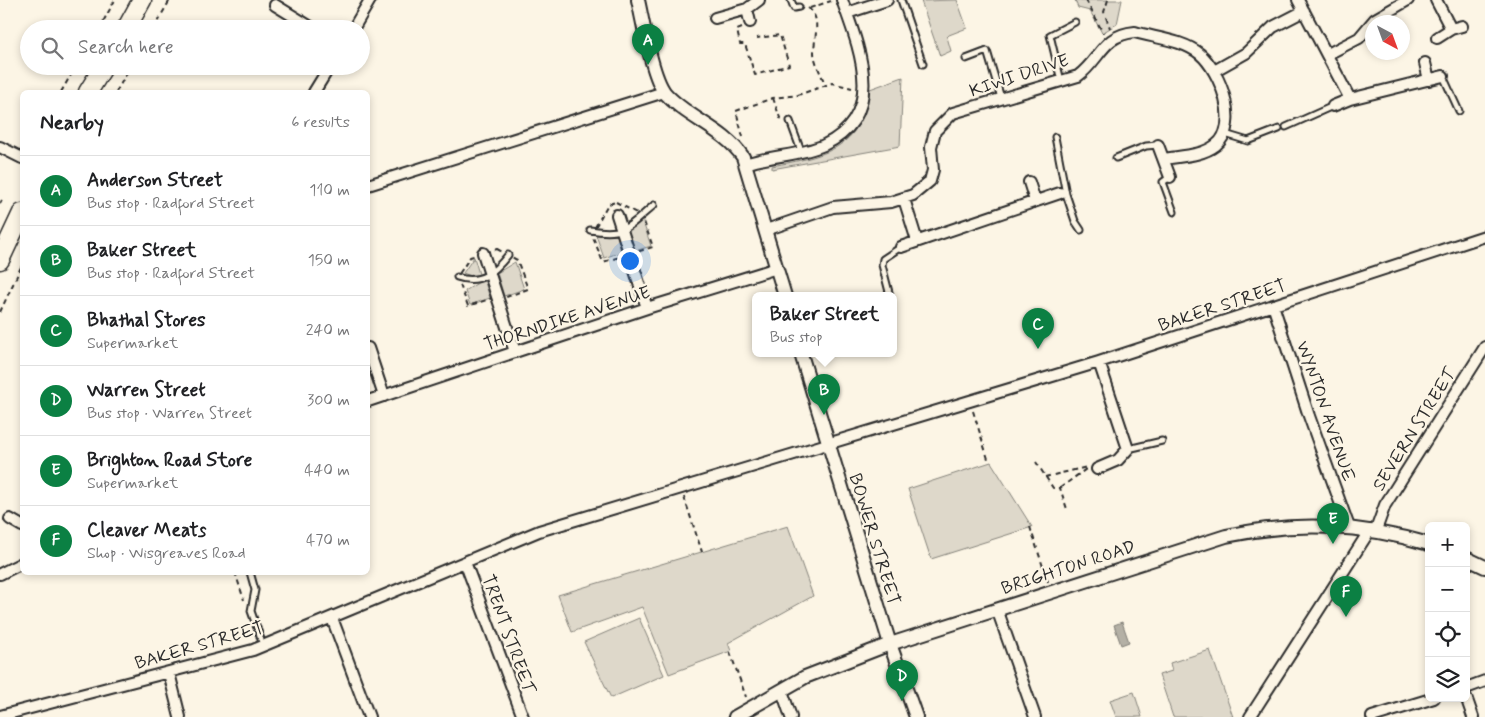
<!DOCTYPE html>
<html lang="en">
<head>
<meta charset="utf-8">
<style>
  :root { --surface:#fff; --page:#f6f6f6; --text:#202124; --muted:#757577; --line:#e0e0e0; --accent:#0b8043 }
  body { margin:0; font-family:Mynerve,sans-serif; background:var(--page); color:var(--text) }
  .controls { position:absolute; right:15px; bottom:15px; display:grid; overflow:hidden; border-radius:8px; box-shadow:0 2px 8px #0003 }
  .controls button { width:45px; height:45px; display:grid; place-items:center; padding:0; border:0; border-bottom:1px solid var(--line); background:var(--surface); color:var(--text); font:25px sans-serif }
  .compass { position:absolute; left:1365px; top:15px; width:45px; height:45px; border-radius:50%; background:var(--surface); box-shadow:0 2px 8px #0003; rotate:139deg }
  .you { position:absolute; left:629px; top:260px; width:18px; height:18px; margin:-12px; border:4px solid #fff; border-radius:50%; background:#1a73e8; box-shadow:0 0 0 8px #1a73e833 }
  .badge { display:grid; place-items:center; width:32px; height:32px; border-radius:50%; background:var(--accent); color:#fff; font-size:16px; font-weight:700 }
  .pin { position:absolute; translate:-50% -41px; filter:drop-shadow(0 1px 2px #0008) }
  .pin::after { content:''; position:absolute; top:26px; width:18px; height:15px; background:inherit; clip-path:polygon(0 0,100% 0,50% 100%) }
  .popup { position:absolute; left:752px; top:292px; width:145px; height:65px; box-sizing:border-box; display:grid; place-content:center; border-radius:8px; background:var(--surface); filter:drop-shadow(0 1px 4px #0005); font-size:16px; white-space:nowrap; color:var(--muted) }
  .popup b { font-size:19px; color:var(--text) }
  .popup::after { content:''; position:absolute; left:50%; top:100%; margin-left:-10px; border:10px solid transparent; border-top-color:var(--surface) }
  .list { margin:0; padding:0; list-style:none }
  h2 { display:flex; justify-content:space-between; align-items:center; height:65px; margin:0; padding:0 20px; font-size:21px }
  h2 small { font-size:16px; font-weight:400; color:var(--muted) }
  .list li { display:grid; grid-template-columns:32px 1fr auto; gap:15px; align-items:center; box-sizing:border-box; height:70px; padding:0 20px; border-top:1px solid var(--line) }
  .list b { display:block; font-size:19px; white-space:nowrap }
  .list p { margin:0; font-size:16px; white-space:nowrap; color:var(--muted) }
  .list em { font-size:16px; font-style:normal; color:var(--muted) }
  .icon { flex:none; width:28px; height:28px; fill:none; stroke:currentColor; stroke-width:2; stroke-linecap:round; stroke-linejoin:round }
  .map { position:relative; flex:none; width:1485px; height:717px; overflow:hidden }
  .search { position:absolute; background:var(--surface); box-shadow:0 2px 8px #0003; left:20px; top:20px; width:350px; height:55px; display:flex; align-items:center; gap:12px; box-sizing:border-box; padding:0 18px; border-radius:28px; color:var(--muted); font-size:19px }
  .panel { position:absolute; background:var(--surface); box-shadow:0 2px 8px #0003; left:20px; top:90px; width:350px; height:485px; border-radius:8px }
  .map>svg:first-child { display:block }
</style>
</head>
<body>
<div class="map">
<svg width="1485" height="717" viewBox="0 0 1485 717">
  <rect width="100%" height="100%" fill="#fcf5e5"/>
  <filter id="ink" filterUnits="userSpaceOnUse"><feTurbulence type="fractalNoise" baseFrequency=".02" numOctaves="2"/><feDisplacementMap in="SourceGraphic" scale="10" xChannelSelector="R" yChannelSelector="G"/><feConvolveMatrix kernelMatrix="1 2 1 2 8 2 1 2 1" color-interpolation-filters="sRGB"/></filter>
  <g filter="url(#ink)">
    <!-- green -->
    <path fill="#ded8ca" stroke="#84827a" d="M957 0 967 28 949 35 947 37 951 51 940 56 921 1Z
      M1075 0H1122L1117 24 1102 33 1090 11 1078 8Z
      M903 77 900 146 772 169V166C824 156 861 150 870 89Z
      M642 219 651 246 635 251 627 231Z
      M596 235H617L621 252 604 258Z
      M474 257 479 274 473 277 463 273Z
      M515 262 524 289 504 296 497 273Z
      M484 279 490 298 470 305 465 291Z
      M991 462 1032 527 931 559 908 489Z
      M788 526 813 596 728 643 731 651 669 674 642 607 572 632 558 595Z
      M639 618 664 675 611 698 584 642Z
      M1210 650 1233 717H1173L1159 675 1172 671 1170 663Z
      M1134 692 1142 717H1116L1110 700Z"/>
    <!-- water -->
    <path fill="#b4b0a5" stroke="#7d7b74" d="M1122 622 1129 642 1121 645 1114 625Z"/>
    <g fill="none" stroke-linecap="round" stroke-linejoin="round">
      <defs>
        <path id="service" d="M791 0 794 8 799 7
          M901 0 923 64
          M966 59 987 51 1001 98
          M1443 76 1459 111
          M1061 81 1050 35 1075 22
          M790 121 801 151
          M1286 127 1333 106
          M1225 134 1248 141 1279 129
          M1055 137 1066 194
          M1116 158 1146 146 1158 145
          M1170 177 1163 182 1174 212
          M1063 194H1066L1075 221 1081 230
          M590 230C626 236 628 227 654 205
          M457 277C480 285 494 273 508 255
          M890 296 882 265 883 259 901 247
          M1128 449 1162 441
          M250 572 255 590 251 611 263 645"/>
        <path id="minor" d="M1298 0 1350 99 1443 76
          M1436 0 1451 29
          M275 5 314 29
          M747 9 750 22
          M847 13 887 0
          M715 18 747 9 759 0
          M353 29 370 0
          M1437 38 1451 29 1462 26
          M1328 54 1359 38 1375 19 1408 0
          M1425 63 1429 80
          M1214 71 1246 53 1273 27 1304 11
          M314 92 330 66
          M1333 106 1350 99
          M1158 145 1170 177
          M0 147 22 158
          M746 164C771 155 800 156 824 145 887 115 860 50 842 0
          M1029 182 1035 201
          M368 185 664 92
          M904 199 917 241
          M617 215 647 308
          M766 230 833 207 891 202 913 195 930 181 933 170 931 147 935 131 953 113 1078 76C1101 59 1102 35 1135 32 1155 38 1183 40 1200 54 1220 71 1241 125 1216 145 1202 156 1181 156 1164 159
          M901 247 1060 193
          M483 253 515 352
          M1273 305 1309 416 1349 527
          M368 348 384 396
          M368 401 647 308 777 268
          M1097 469 1118 460 1128 449 1099 362
          M10 519 22 526
          M1376 530 1385 505 1485 347
          M465 562 523 717
          M0 574 22 563
          M997 609 1035 717
          M332 618 369 717
          M169 673 180 717
          M1466 688 1485 681
          M782 691 791 717
          M1466 697 1473 717
          M0 716 253 650 539 531 1099 362 1485 236
          M1250 717 1370 530
          M1372 717 1434 698"/>
        <path id="tertiary" d="M638 0C643 22 652 77 665 93 687 118 724 129 743 157L785 296
          M801 354 890 644 916 717
          M1466 558 1485 567
          M735 717 805 677 890 644 1226 536C1296 521 1361 524 1429 544"/>
        <path id="trunk" d="M126 29 142 0
          M88 92 104 66
          M0 260 22 213"/>
      </defs>
      <!-- service casing -->
      <use href="#service" stroke="#2b2b2b" stroke-width="9"/>
      <!-- minor casing -->
      <use href="#minor" stroke="#2b2b2b" stroke-width="14"/>
      <!-- tertiary casing -->
      <use href="#tertiary" stroke="#2b2b2b" stroke-width="16"/>
      <!-- trunk casing -->
      <use href="#trunk" stroke="#2b2b2b" stroke-width="21"/>
      <!-- path -->
      <path stroke="#2b2b2b" stroke-width="2" stroke-dasharray="5 4" stroke-linecap="butt" d="M1086 0 1103 33
        M1108 0 1104 12 1110 28
        M808 8C822 17 814 38 814 52 814 62 822 75 825 85
        M810 8 831 1
        M742 28 737 30 740 44H745L755 75 789 65 780 35 757 38
        M99 29 115 0
        M153 29 170 0
        M61 92 76 66
        M116 92 131 66
        M773 98 780 118 784 119
        M743 137 736 111 773 98 798 95 832 83 852 88
        M616 202 642 216 653 247 603 262 592 235 593 231 608 204Z
        M0 204 2 200
        M497 249 517 260 528 289 498 300 493 298 468 306 457 277 470 257Z
        M0 312 22 265
        M973 411 989 462
        M1036 462 1053 488H1060L1067 509
        M1045 477 1087 467
        M1060 488 1086 469
        M684 497 702 552
        M1030 527 1048 582
        M235 572 244 600
        M730 652 746 697"/>
      <!-- service -->
      <use href="#service" stroke="#fcf5e5" stroke-width="5"/>
      <!-- minor -->
      <use href="#minor" stroke="#fcf5e5" stroke-width="10"/>
      <!-- tertiary -->
      <use href="#tertiary" stroke="#fcf5e5" stroke-width="12"/>
      <!-- trunk -->
      <use href="#trunk" stroke="#fcf5e5" stroke-width="18"/>
    </g>
  </g>
  <g text-anchor="middle" stroke-width="4.5" stroke-linejoin="round" paint-order="stroke">
    <!-- street labels -->
    <g font-size="18" fill="#2b2b2b" stroke="#fcf5e5">
      <text transform="translate(1019 75) rotate(-18)" y="6">KIWI DRIVE</text>
      <text transform="translate(1222 305) rotate(-18)" y="6">BAKER STREET</text>
      <text transform="translate(567 318) rotate(-18)" y="6">THORNDIKE AVENUE</text>
      <text transform="translate(1326 411) rotate(71)" y="6">WYNTON AVENUE</text>
      <text transform="translate(1414 429) rotate(-58)" y="6">SEVERN STREET</text>
      <text transform="translate(875 539) rotate(73)" y="6">BOWER STREET</text>
      <text transform="translate(1068 567) rotate(-18)" y="6">BRIGHTON ROAD</text>
      <text transform="translate(509 634) rotate(70)" y="6">TRENT STREET</text>
      <text transform="translate(199 645) rotate(-16)" y="6">BAKER STREET</text>
    </g>
  </g>
</svg>
<div class="controls">
<button>+</button>
<button>−</button>
<button><svg class="icon" aria-label="locate" viewBox="0 0 24 24"><circle cx="12" cy="12" r="6"/><path d="M12 2v4M12 18v4M2 12h4M18 12h4"/></svg></button>
<button><svg class="icon" aria-label="layers" viewBox="0 0 24 24"><path d="M12 4l9 5-9 5-9-5zM3 14l9 5 9-5"/></svg></button>
</div>
<svg class="compass" viewBox="-18 -18 36 36"><path d="M0-13l5 13h-10z" fill="#e53935"/><path d="M0 13l5-13h-10z" fill="#757577"/></svg>
<div class="you"></div>
<div class="pin badge" style="left:648px;top:65px">A</div>
<div class="pin badge" style="left:824px;top:415px">B</div>
<div class="popup"><b>Baker Street</b>Bus stop</div>
<div class="pin badge" style="left:1038px;top:349px">C</div>
<div class="pin badge" style="left:902px;top:701px">D</div>
<div class="pin badge" style="left:1333px;top:544px">E</div>
<div class="pin badge" style="left:1346px;top:617px">F</div>
<div class="search"><svg class="icon" aria-label="search" viewBox="0 0 24 24"><circle cx="10" cy="10" r="6"/><path d="M15 15l6 6"/></svg>Search here</div>
<section class="panel">
<h2>Nearby<small>6 results</small></h2>
<ul class="list">
<li><span class="badge">A</span><div><b>Anderson Street</b><p>Bus stop · Radford Street</p></div><em>110 m</em></li>
<li><span class="badge">B</span><div><b>Baker Street</b><p>Bus stop · Radford Street</p></div><em>150 m</em></li>
<li><span class="badge">C</span><div><b>Bhathal Stores</b><p>Supermarket</p></div><em>240 m</em></li>
<li><span class="badge">D</span><div><b>Warren Street</b><p>Bus stop · Warren Street</p></div><em>300 m</em></li>
<li><span class="badge">E</span><div><b>Brighton Road Store</b><p>Supermarket</p></div><em>440 m</em></li>
<li><span class="badge">F</span><div><b>Cleaver Meats</b><p>Shop · Wisgreaves Road</p></div><em>470 m</em></li>
</ul>
</section>
</div>
</body>
</html>
